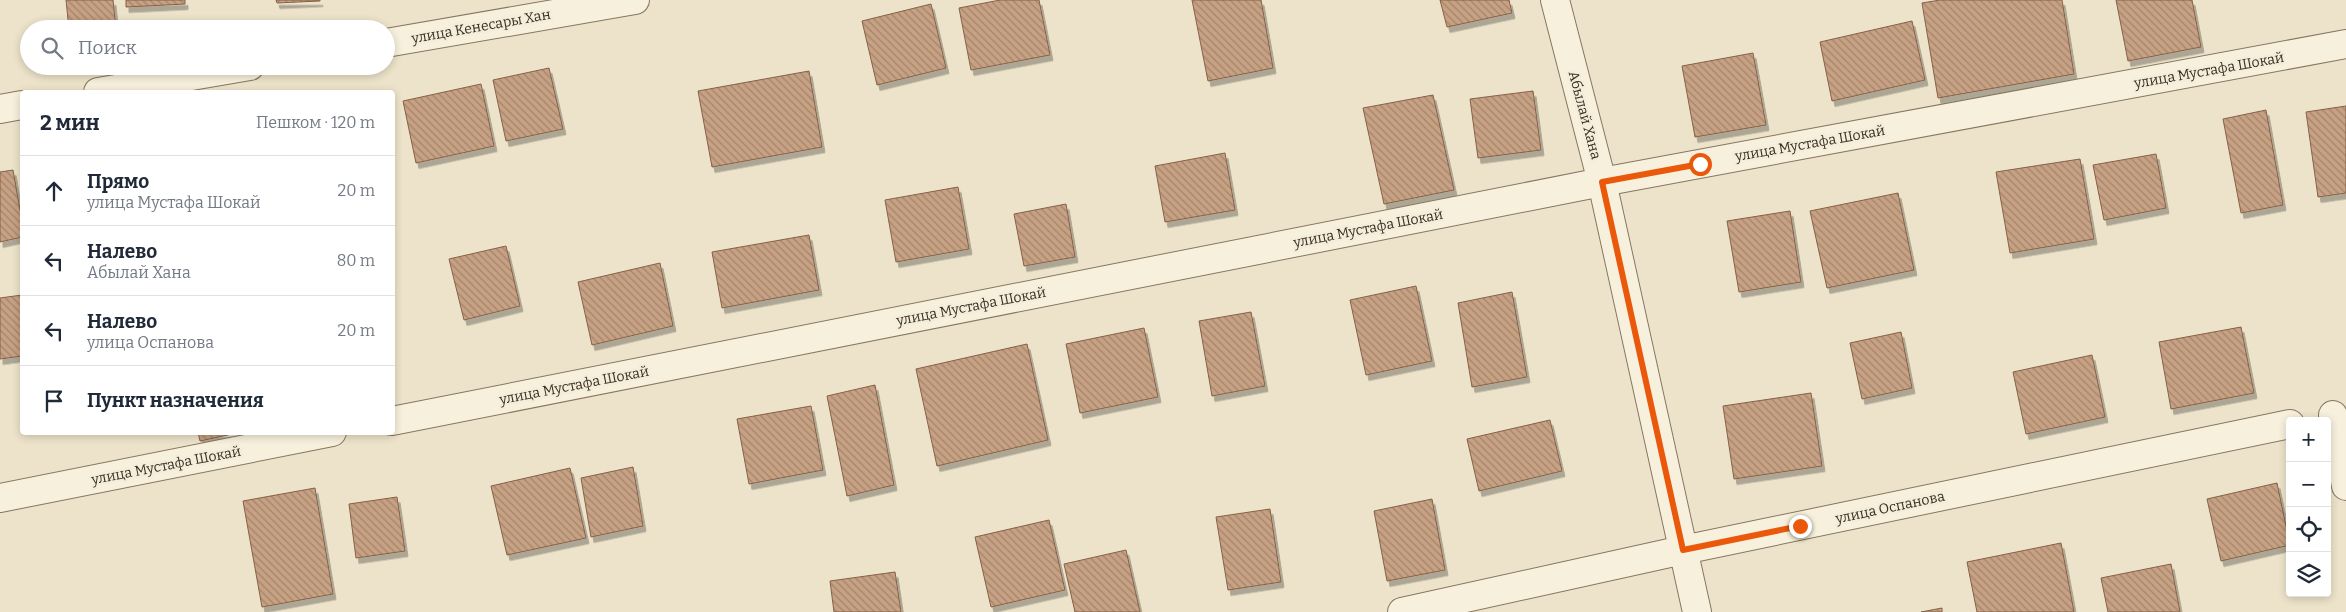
<!DOCTYPE html>
<html lang="ru">
<head>
<meta charset="utf-8">
<style>
  :root { --surface:#fff; --page:#f6f6f7; --text:#1f2937; --muted:#747a83; --line:#e0e1e3 }
  body { margin:0; font-family:Bitter,serif; background:var(--page); color:var(--text) }
  .controls { position:absolute; right:15px; bottom:15px; display:grid; overflow:hidden; border-radius:5px; box-shadow:0 2px 8px #0003 }
  .controls button { width:45px; height:45px; display:grid; place-items:center; padding:0; border:0; border-bottom:1px solid var(--line); background:var(--surface); color:var(--text); font:25px sans-serif }
  .stop { position:absolute; width:15px; height:15px; margin:-11px; border:4px solid #ea580c; border-radius:50%; background:#fff }
  .stop.end { background:#ea580c; border-color:#fff; box-shadow:0 1px 5px #0008 }
  .list { margin:0; padding:0; list-style:none }
  h2 { display:flex; justify-content:space-between; align-items:center; height:65px; margin:0; padding:0 20px; font-size:21px }
  h2 small { font-size:16px; font-weight:400; color:var(--muted) }
  .list li { display:grid; grid-template-columns:32px 1fr auto; gap:15px; align-items:center; box-sizing:border-box; height:70px; padding:0 20px; border-top:1px solid var(--line) }
  .list b { display:block; font-size:19px; white-space:nowrap }
  .list p { margin:0; font-size:16px; white-space:nowrap; color:var(--muted) }
  .list em { font-size:16px; font-style:normal; color:var(--muted) }
  .icon { flex:none; width:28px; height:28px; fill:none; stroke:currentColor; stroke-width:2; stroke-linecap:round; stroke-linejoin:round }
  .map { position:relative; flex:none; width:2346px; height:612px; overflow:hidden }
  .search { position:absolute; background:var(--surface); box-shadow:0 2px 8px #0003; left:20px; top:20px; width:375px; height:55px; display:flex; align-items:center; gap:12px; box-sizing:border-box; padding:0 18px; border-radius:28px; color:var(--muted); font-size:19px }
  .panel { position:absolute; background:var(--surface); box-shadow:0 2px 8px #0003; left:20px; top:90px; width:375px; height:345px; border-radius:5px }
  .map>svg:first-child { display:block }
</style>
</head>
<body>
<div class="map">
<svg width="2346" height="612" viewBox="0 0 2346 612">
  <defs>
    <pattern id="building-back-hatch" width="6" height="6" patternUnits="userSpaceOnUse" patternTransform="scale(1.25)"><rect width="6" height="6" fill="#c7a183"/><path d="M-1 5l2 2M0 0l6 6M5-1l2 2" fill="none" stroke="#a3846b"/></pattern>
    <filter id="shadow"><feDropShadow dx="3" dy="5.5" stdDeviation="0" flood-color="#0004"/></filter>
  </defs>
  <rect width="100%" height="100%" fill="#ece3ca"/>
  <!-- building -->
  <path fill="url(#building-back-hatch)" stroke="#856147" filter="url(#shadow)" d="M66 0H113L116 29H69Z
    M126 0H185V4L126 7Z
    M276 0H320V1L277 3Z
    M1000 0H1039L1050 55 971 70 959 8Z
    M1192 0H1261L1273 68 1208 81Z
    M1440 0H1509L1512 13 1447 27Z
    M1940 0H2062L2074 74 1938 98 1922 3Z
    M2116 0H2192L2201 47 2128 61Z
    M931 4 946 68 877 85 862 21Z
    M1912 21 1925 80 1832 101 1820 42Z
    M1753 53 1766 125 1695 137 1682 66Z
    M549 68 563 129 506 141 493 80Z
    M809 71 822 147 712 167 698 91Z
    M481 84 494 146 416 163 403 101Z
    M1533 91 1541 150 1478 158 1470 99Z
    M1433 95 1454 190 1384 204 1363 108Z
    M2346 106V193L2318 197 2306 112Z
    M2266 110 2283 205 2241 213 2223 119Z
    M1225 153 1235 210 1165 222 1155 166Z
    M2156 154 2166 208 2104 220 2093 165Z
    M2080 159 2094 239 2010 253 1996 172Z
    M13 170 22 221V237L0 242V172Z
    M958 187 969 249 896 262 885 200Z
    M1898 193 1914 270 1827 288 1810 211Z
    M1066 204 1075 257 1024 266 1014 214Z
    M1790 211 1801 282 1739 292 1727 221Z
    M809 235 819 290 722 308 712 252Z
    M506 246 520 306 464 320 449 259Z
    M660 263 673 326 592 345 578 282Z
    M1416 286 1432 361 1366 375 1350 300Z
    M1512 292 1527 377 1472 387 1458 303Z
    M22 295V356L0 359V298Z
    M1251 312 1265 386 1212 396 1199 321Z
    M2241 327 2254 393 2171 409 2159 342Z
    M1144 328 1158 397 1080 413 1066 344Z
    M1901 332 1912 388 1862 399 1850 343Z
    M1027 344 1048 440 937 466 916 369Z
    M2092 355 2105 417 2026 434 2013 372Z
    M875 385 894 485 847 496 827 396Z
    M1811 393 1822 466 1734 479 1723 406Z
    M811 406 823 470 749 484 737 419Z
    M1550 420 1562 471 1479 491 1467 439Z
    M198 432H231L232 434 200 441Z
    M633 467 643 526 591 537 581 478Z
    M570 468 586 538 507 555 491 486Z
    M2277 483 2290 545 2221 561 2207 499Z
    M315 488 333 594 262 607 243 501Z
    M397 497 405 551 356 558 349 504Z
    M1432 499 1445 570 1387 581 1374 511Z
    M1270 509 1281 582 1228 590 1216 517Z
    M1049 520 1065 590 991 607 975 537Z
    M2061 543 2074 612H1977L1967 562Z
    M1126 550 1140 612H1075L1064 564Z
    M2171 564 2180 612H2108L2101 578Z
    M895 572 901 612H834L830 581Z
    M1942 608V612H1921Z"/>
  <g fill="none" stroke-linecap="round" stroke-linejoin="round">
    <defs>
      <path id="street" d="M1555 0 1602 182 1697 612
        M386 43 635 0
        M98 92 250 66
        M0 109 22 105
        M2333 415 2346 486
        M392 421 1602 182 2346 44
        M0 498 332 432
        M1402 612 1683 550 2290 424"/>
    </defs>
    <!-- street casing -->
    <use href="#street" stroke="#887660" stroke-width="30"/>
    <!-- street -->
    <use href="#street" stroke="#f7f0dd" stroke-width="28"/>
  </g>
  <g fill="none" stroke-linecap="round" stroke-linejoin="round">
    <!-- route -->
    <path stroke="#ea580c" stroke-width="6" d="M1700 164 1602 182 1683 550 1800 526"/>
  </g>
  <g text-anchor="middle" stroke-width="5" stroke-linejoin="round" paint-order="stroke">
    <!-- street labels -->
    <g font-size="14" fill="#392e22" stroke="#f4edda">
      <text transform="translate(481 26) rotate(-10)" y="5">улица Кенесары Хан</text>
      <text transform="translate(2209 70) rotate(-10)" y="5">улица Мустафа Шокай</text>
      <text transform="translate(1585 115) rotate(75)" y="5">Абылай Хана</text>
      <text transform="translate(1810 143) rotate(-10)" y="5">улица Мустафа Шокай</text>
      <text transform="translate(1368 228) rotate(-11)" y="5">улица Мустафа Шокай</text>
      <text transform="translate(971 306) rotate(-11)" y="5">улица Мустафа Шокай</text>
      <text transform="translate(574 385) rotate(-11)" y="5">улица Мустафа Шокай</text>
      <text transform="translate(166 465) rotate(-11)" y="5">улица Мустафа Шокай</text>
      <text transform="translate(1890 507) rotate(-12)" y="5">улица Оспанова</text>
    </g>
  </g>
</svg>
<div class="controls">
<button>+</button>
<button>−</button>
<button><svg class="icon" aria-label="locate" viewBox="0 0 24 24"><circle cx="12" cy="12" r="6"/><path d="M12 2v4M12 18v4M2 12h4M18 12h4"/></svg></button>
<button><svg class="icon" aria-label="layers" viewBox="0 0 24 24"><path d="M12 4l9 5-9 5-9-5zM3 14l9 5 9-5"/></svg></button>
</div>
<div class="stop" style="left:1700px;top:164px"></div>
<div class="stop end" style="left:1800px;top:526px"></div>
<div class="search"><svg class="icon" aria-label="search" viewBox="0 0 24 24"><circle cx="10" cy="10" r="6"/><path d="M15 15l6 6"/></svg>Поиск</div>
<section class="panel">
<h2>2 мин<small>Пешком · 120 m</small></h2>
<ul class="list">
<li><svg class="icon" aria-label="ahead" viewBox="0 0 24 24"><path d="M12 20V5M6 11l6-6 6 6"/></svg><div><b>Прямо</b><p>улица Мустафа Шокай</p></div><em>20 m</em></li>
<li><svg class="icon" aria-label="left" viewBox="0 0 24 24"><path d="M17 20v-9H6M10 6l-5 5 5 5"/></svg><div><b>Налево</b><p>Абылай Хана</p></div><em>80 m</em></li>
<li><svg class="icon" aria-label="left" viewBox="0 0 24 24"><path d="M17 20v-9H6M10 6l-5 5 5 5"/></svg><div><b>Налево</b><p>улица Оспанова</p></div><em>20 m</em></li>
<li><svg class="icon" aria-label="arrive" viewBox="0 0 24 24"><path d="M6 21V4h12l-3 4 3 4H6"/></svg><div><b>Пункт назначения</b></div></li>
</ul>
</section>
</div>
</body>
</html>
